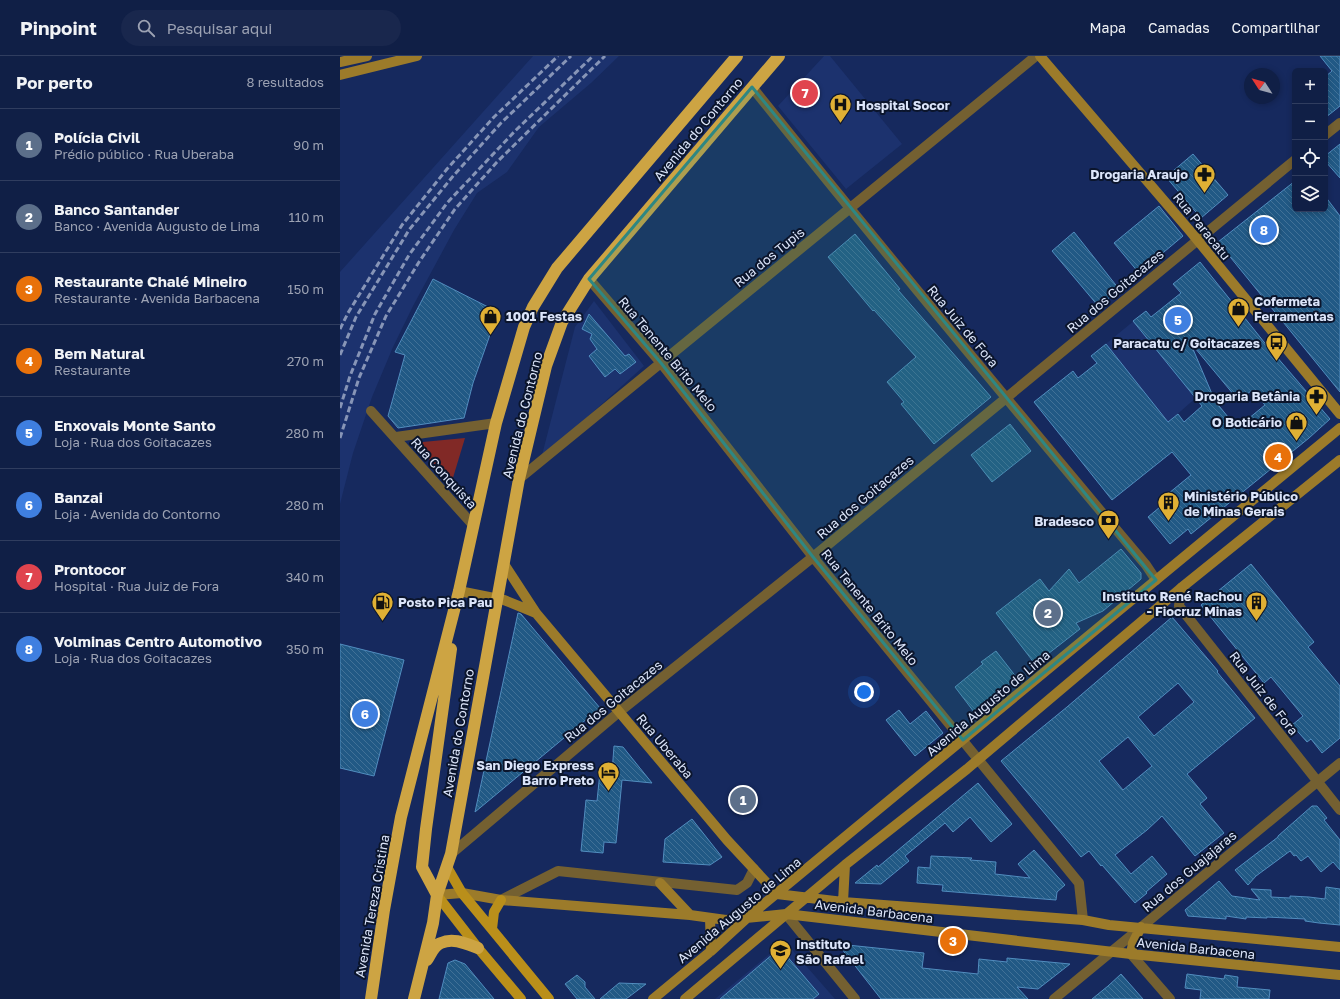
<!DOCTYPE html>
<html lang="pt">
<head>
<meta charset="utf-8">
<style>
  :root { --surface:#101f46; --page:#19274d; --text:#f1f3f6; --muted:#9ca2b3; --line:#303d5f; --accent:#e0b034 }
  body { margin:0; font-family:"Golos Text",sans-serif; background:var(--page); color:var(--text) }
  .controls { position:absolute; right:12px; top:12px; display:grid; overflow:hidden; border-radius:6px; box-shadow:0 2px 6px #0003 }
  .controls button { width:36px; height:36px; display:grid; place-items:center; padding:0; border:0; border-bottom:1px solid var(--line); background:var(--surface); color:var(--text); font:20px sans-serif }
  .compass { position:absolute; left:904px; top:12px; width:36px; height:36px; border-radius:50%; background:var(--surface); box-shadow:0 2px 6px #0003; rotate:306deg }
  .you { position:absolute; left:524px; top:636px; width:14px; height:14px; margin:-10px; border:3px solid #fff; border-radius:50%; background:#1a73e8; box-shadow:0 0 0 6px #1a73e833 }
  .badge { display:grid; place-items:center; width:26px; height:26px; border-radius:50%; background:var(--accent); color:#fff; font-size:13px; font-weight:700 }
  .pin { position:absolute; translate:-50% -50%; border:2px solid #fff; box-shadow:0 1px 4px #0006 }
  .list { margin:0; padding:0; list-style:none }
  h2 { display:flex; justify-content:space-between; align-items:center; height:52px; margin:0; padding:0 16px; font-size:17px }
  h2 small { font-size:13px; font-weight:400; color:var(--muted) }
  .list li { display:grid; grid-template-columns:26px 1fr auto; gap:12px; align-items:center; box-sizing:border-box; height:72px; padding:0 16px; border-top:1px solid var(--line) }
  .list b { display:block; font-size:15px; white-space:nowrap }
  .list p { margin:0; font-size:13px; white-space:nowrap; color:var(--muted) }
  .list em { font-size:13px; font-style:normal; color:var(--muted) }
  .icon { flex:none; width:22px; height:22px; fill:none; stroke:currentColor; stroke-width:2; stroke-linecap:round; stroke-linejoin:round }
  .map { position:relative; flex:none; width:1000px; height:943px; overflow:hidden }
  header { display:flex; align-items:center; gap:24px; box-sizing:border-box; height:56px; padding:0 20px; background:var(--surface); border-bottom:1px solid var(--line) }
  header strong { font-size:19px }
  nav { display:flex; gap:22px; margin-inline-start:auto; font-size:14px }
  .search { width:280px; height:36px; background:var(--page); display:flex; align-items:center; gap:10px; box-sizing:border-box; padding:0 14px; border-radius:22px; color:var(--muted); font-size:15px }
  main { display:flex }
  aside { flex:1; background:var(--surface) }
  .map>svg:first-child { display:block }
</style>
</head>
<body>
<header>
<strong>Pinpoint</strong>
<div class="search"><svg class="icon" aria-label="search" viewBox="0 0 24 24"><circle cx="10" cy="10" r="6"/><path d="M15 15l6 6"/></svg>Pesquisar aqui</div>
<nav><a>Mapa</a><a>Camadas</a><a>Compartilhar</a></nav>
</header>
<main>
<aside>
<h2>Por perto<small>8 resultados</small></h2>
<ul class="list">
<li><span class="badge" style="background:#5c6f8a">1</span><div><b>Polícia Civil</b><p>Prédio público · Rua Uberaba</p></div><em>90 m</em></li>
<li><span class="badge" style="background:#5c6f8a">2</span><div><b>Banco Santander</b><p>Banco · Avenida Augusto de Lima</p></div><em>110 m</em></li>
<li><span class="badge" style="background:#e8710a">3</span><div><b>Restaurante Chalé Mineiro</b><p>Restaurante · Avenida Barbacena</p></div><em>150 m</em></li>
<li><span class="badge" style="background:#e8710a">4</span><div><b>Bem Natural</b><p>Restaurante</p></div><em>270 m</em></li>
<li><span class="badge" style="background:#3f7fe0">5</span><div><b>Enxovais Monte Santo</b><p>Loja · Rua dos Goitacazes</p></div><em>280 m</em></li>
<li><span class="badge" style="background:#3f7fe0">6</span><div><b>Banzai</b><p>Loja · Avenida do Contorno</p></div><em>280 m</em></li>
<li><span class="badge" style="background:#e0444e">7</span><div><b>Prontocor</b><p>Hospital · Rua Juiz de Fora</p></div><em>340 m</em></li>
<li><span class="badge" style="background:#3f7fe0">8</span><div><b>Volminas Centro Automotivo</b><p>Loja · Rua dos Goitacazes</p></div><em>350 m</em></li>
</ul>
</aside>
<div class="map">
<svg width="1000" height="943" viewBox="0 0 1000 943">
  <defs>
    <pattern id="building-back-hatch" width="6" height="6" patternUnits="userSpaceOnUse"><rect width="6" height="6" fill="#215985"/><path d="M-1 5l2 2M0 0l6 6M5-1l2 2" fill="none" stroke="#417197"/></pattern>
  </defs>
  <rect width="100%" height="100%" fill="#16295e"/>
  <!-- built -->
  <path fill="#1c326e" d="M193 0H279L251 27 199 71 167 116 137 137 114 174 73 250 53 291 32 341 13 397 0 448V216Z
    M484 0H490L562 88 506 133 438 50Z
    M254 245 304 310 201 403 235 271Z
    M806 255 867 332 816 377 751 300Z
    M443 887 447 888 495 943H375Z"/>
  <!-- green -->
  <path fill="#812926" d="M125 382 112 425 72 387Z"/>
  <!-- building -->
  <path fill="url(#building-back-hatch)" stroke="#518dbf" fill-rule="evenodd" d="M980 0H1000V50L985 62V21L992 15Z
    M1000 88V122L985 105V100Z
    M853 98 888 139 861 162 826 121Z
    M955 125V153H985V140L1000 160V336L878 186Z
    M819 150 843 180 799 217 774 187Z
    M734 176 779 233 759 251 712 195Z
    M515 178 560 233 558 234 651 341 594 388 561 348 564 346 547 326 576 301 534 254 533 255 488 201Z
    M860 206 924 286 990 363 969 382 851 478 848 473 830 488 808 461 826 446 823 442 851 419 832 396 772 444 694 346 733 315 738 322 757 307 751 300 766 288 828 366 838 358 844 366 862 350 793 265 806 255 811 261 841 237 833 228ZM850 286 899 345 912 334 925 349 897 372 875 345Z
    M93 223 158 256 133 327 124 362 58 372 48 360 65 299 55 296Z
    M249 258 285 300 289 298 296 306 280 318 275 313 265 321 249 300 257 293 250 283 252 278 242 273Z
    M670 368 691 395 652 426 631 399Z
    M781 493 801 517V523L763 555 736 567 740 573 695 608 656 557 700 523 709 535 729 513 739 527Z
    M911 508 974 586 968 591 1000 630V682L982 697 971 683 967 686 952 669 963 660 931 621 924 627 861 549Z
    M178 557 181 558 260 652 135 756Z
    M832 561 878 615 877 616 915 662 847 718 867 742 860 748 884 777 855 800 822 760 807 774 775 799 791 818 812 800 827 818 806 836 807 837 795 847 762 809 761 810 749 795 741 801 661 705 727 651ZM838 627 854 646 814 680 798 661ZM788 681 812 710 783 734 759 705Z
    M0 588 64 604 34 720 0 712Z
    M656 595 677 622 634 656 615 631 643 608 641 606Z
    M559 654 570 668 586 655 603 677 575 700 546 664Z
    M274 690 283 691 312 727 282 724 276 787 264 786 263 797 241 795 246 744 257 745 260 716 272 717Z
    M638 727 672 768 651 786 630 761 613 776 605 767 565 800 569 805 541 828 515 827 537 809 538 811Z
    M972 750H977L987 762 984 764 1000 784V814L993 806 981 816 968 800 961 805 956 799 954 800 950 795 916 820 908 829 895 814 938 781V780Z
    M352 763 382 801 370 809 323 806 325 783Z
    M694 794 725 829 717 836 716 844 602 835 603 829 577 827 578 811 590 812 591 800 632 802 630 804 656 806 655 818 690 822 678 808Z
    M879 825 892 840 920 844 911 833 931 834V841L950 842V840L969 841 985 843 986 831 1000 833V869L979 867 965 865V863L927 861V862L906 861V863L886 860V863L848 860 845 854Z
    M498 888 584 897 582 912 638 918 639 903 667 906V902L730 908 698 933 677 931 688 943H541Z
    M440 892 479 938 473 943H380Z
    M115 904 125 908 154 943H99L108 907Z
    M781 918 803 943H752L768 930Z
    M847 918 884 923 885 919 898 921 897 931 930 934 929 943H860L861 934 845 932Z
    M237 919 245 926V931L255 943H237L225 928Z
    M279 927 306 928 286 943H260Z"/>
  <g fill="none" stroke-linecap="round" stroke-linejoin="round">
    <!-- street -->
    <path stroke="#746031" stroke-width="10" d="M412 31C541 192 673 351 806 509L816 524
      M985 79 1000 67
      M249 223 321 307 473 501 739 827 743 864
      M31 355 133 469
      M56 381 156 367
      M179 423 696 0
      M841 532 839 550 1000 754
      M111 798 279 656 473 501 955 104
      M161 844 218 815 397 834 407 827 414 813
      M446 858 515 943
      M791 898 830 943
      M714 943 1000 707"/>
    <!-- secondary -->
    <path stroke="#9c7b2a" stroke-width="10" d="M700 0 850 175 1000 358
      M0 6 27 0
      M0 19 77 0
      M164 508 196 557 387 784 437 838
      M119 535 164 544 196 557
      M320 827 350 859
      M437 838 503 846 743 864 769 869 1000 891
      M97 839 122 837 161 844 350 859 386 864 446 858 791 898 1000 919
      M503 846 505 809
      M370 862 371 895
      M791 898 793 887 801 871
      M313 943 371 895 408 861 1000 372
      M345 943 505 809 627 713 841 532 1000 404"/>
    <!-- primary -->
    <path stroke="#ba8f1a" stroke-width="10" d="M107 811 122 837 209 943
      M97 839 138 892 181 943
      M152 873 154 856 161 844"/>
    <!-- highway -->
    <path stroke="#cda443" stroke-width="12" d="M97 839 82 811 86 773 111 593
      M87 904C91 898 94 889 101 887 113 881 127 888 138 892
      M31 943 44 854 61 761 119 535 156 367 184 271 193 251 217 212 397 0
      M74 943 93 867 97 839 111 798 179 423 206 310 222 266 249 223 439 0"/>
    <!-- rail -->
    <path stroke="#8795b7" stroke-width="3" stroke-dasharray="6 3" stroke-linecap="butt" d="M0 273 8 257 62 169 107 113 154 61 218 0
      M0 299 16 261 69 174 114 119 161 67 231 0
      M0 352 10 320 35 258 69 199 107 147 175 75 253 0
      M0 382 19 322 46 260 79 206 115 153 157 106 265 0"/>
  </g>
  <!-- marked area -->
  <path fill="#2e8783" fill-opacity="0.2" stroke="#2e8783" stroke-width="3" stroke-linejoin="round" d="M412 31 816 524 623 684 473 501 321 307 249 223Z"/>
  <!-- icons -->
  <defs>
    <symbol id="hospital-pin" viewBox="-11 -11 22 30"><path d="M0 17L-7.5 6A9.5 9.5 0 1 1 7.5 6Z" fill="#e0b034" stroke="#0b152c"/><path d="M-5-5h3v3.5h4V-5h3V5h-3V1.5h-4V5h-3Z" fill="#111"/></symbol>
    <symbol id="pharmacy-pin" viewBox="-11 -11 22 30"><path d="M0 17L-7.5 6A9.5 9.5 0 1 1 7.5 6Z" fill="#e0b034" stroke="#0b152c"/><path d="M-2-6h4v4h4v4h-4v4h-4v-4h-4v-4h4Z" fill="#111"/></symbol>
    <symbol id="shop-pin" viewBox="-11 -11 22 30"><path d="M0 17L-7.5 6A9.5 9.5 0 1 1 7.5 6Z" fill="#e0b034" stroke="#0b152c"/><path d="M-5-2.5h2.3a2.7 3.5 0 0 1 5.4 0H5L5.5 6h-11ZM-1.5-2.5h3a1.5 2.3 0 0 0-3 0Z" fill="#111"/></symbol>
    <symbol id="bus-pin" viewBox="-11 -11 22 30"><path d="M0 17L-7.5 6A9.5 9.5 0 1 1 7.5 6Z" fill="#e0b034" stroke="#0b152c"/><path d="M-5-6H5V4H4V6H2V4H-2V6H-4V4H-5ZM-3.5-4V0h7V-4ZM-3.5 1.2v1.5H-2V1.2ZM2 1.2v1.5H3.5V1.2Z" fill="#111"/></symbol>
    <symbol id="building-pin" viewBox="-11 -11 22 30"><path d="M0 17L-7.5 6A9.5 9.5 0 1 1 7.5 6Z" fill="#e0b034" stroke="#0b152c"/><path d="M-4-6H4V6H1V3H-1V6H-4ZM-2.5-4.3h1.7v1.8h-1.7ZM.8-4.3h1.7v1.8H.8ZM-2.5-1h1.7V.8h-1.7ZM.8-1h1.7V.8H.8Z" fill="#111"/></symbol>
    <symbol id="bank-pin" viewBox="-11 -11 22 30"><path d="M0 17L-7.5 6A9.5 9.5 0 1 1 7.5 6Z" fill="#e0b034" stroke="#0b152c"/><path d="M-6-4H6V4H-6ZM0-2.3a2.3 2.3 0 1 0 0 4.6a2.3 2.3 0 1 0 0-4.6Z" fill="#111"/></symbol>
    <symbol id="fuel-pin" viewBox="-11 -11 22 30"><path d="M0 17L-7.5 6A9.5 9.5 0 1 1 7.5 6Z" fill="#e0b034" stroke="#0b152c"/><path d="M-5.5-6h7V0h2V4h1.3V-2.5L3-4.5l.8-.8L6-3V5H2.5V1h-1V6h-7ZM-4.2-4.7v3.2H.2V-4.7Z" fill="#111"/></symbol>
    <symbol id="hotel-pin" viewBox="-11 -11 22 30"><path d="M0 17L-7.5 6A9.5 9.5 0 1 1 7.5 6Z" fill="#e0b034" stroke="#0b152c"/><path d="M-6-4.5h1.5V1H6V5H4.5V3h-9V5H-6ZM-4 0a1.8 1.8 0 1 1 3.6 0ZM.5 0V-2.5h3Q6-2.5 6 0Z" fill="#111"/></symbol>
    <symbol id="school-pin" viewBox="-11 -11 22 30"><path d="M0 17L-7.5 6A9.5 9.5 0 1 1 7.5 6Z" fill="#e0b034" stroke="#0b152c"/><path d="M0-5L7-2L0 1L-7-2ZM-4 1L0 2.5L4 1V4Q0 6-4 4Z" fill="#111"/></symbol>
  </defs>
  <g fill-rule="evenodd">
    <use href="#hospital-pin" x="488" y="36" width="25" height="34"/>
    <use href="#pharmacy-pin" x="852" y="106" width="25" height="34"/>
    <use href="#shop-pin" x="886" y="240" width="25" height="34"/>
    <use href="#shop-pin" x="138" y="248" width="25" height="34"/>
    <use href="#bus-pin" x="924" y="274" width="25" height="34"/>
    <use href="#pharmacy-pin" x="964" y="328" width="25" height="34"/>
    <use href="#shop-pin" x="944" y="354" width="25" height="34"/>
    <use href="#building-pin" x="816" y="434" width="25" height="34"/>
    <use href="#bank-pin" x="756" y="452" width="25" height="34"/>
    <use href="#fuel-pin" x="30" y="534" width="25" height="34"/>
    <use href="#building-pin" x="904" y="534" width="25" height="34"/>
    <use href="#hotel-pin" x="256" y="704" width="25" height="34"/>
    <use href="#school-pin" x="428" y="882" width="25" height="34"/>
  </g>
  <g text-anchor="middle" stroke-width="4" stroke-linejoin="round" paint-order="stroke">
    <!-- poi labels -->
    <g font-size="13" font-weight="bold" fill="#dce5fa" stroke="#0b152c" text-anchor="end">
      <text x="516" y="54" text-anchor="start">Hospital Socor</text>
      <text x="848" y="123">Drogaria Araujo</text>
      <text x="914" y="250" text-anchor="start">Cofermeta<tspan x="914" dy="15">Ferramentas</tspan></text>
      <text x="166" y="265" text-anchor="start">1001 Festas</text>
      <text x="920" y="292">Paracatu c/ Goitacazes</text>
      <text x="960" y="345">Drogaria Betânia</text>
      <text x="942" y="371">O Boticário</text>
      <text x="844" y="445" text-anchor="start">Ministério Público<tspan x="844" dy="15">de Minas Gerais</tspan></text>
      <text x="754" y="470">Bradesco</text>
      <text x="902" y="545">Instituto René Rachou<tspan x="902" dy="15">- Fiocruz Minas</tspan></text>
      <text x="58" y="551" text-anchor="start">Posto Pica Pau</text>
      <text x="254" y="714">San Diego Express<tspan x="254" dy="15">Barro Preto</tspan></text>
      <text x="456" y="893" text-anchor="start">Instituto<tspan x="456" dy="15">São Rafael</tspan></text>
    </g>
    <!-- street labels -->
    <g font-size="13" fill="#dce5fa" stroke="#0b152c">
      <text transform="translate(358 73) rotate(-50)" y="5">Avenida do Contorno</text>
      <text transform="translate(862 170) rotate(51)" y="5">Rua Paracatu</text>
      <text transform="translate(429 201) rotate(-39)" y="5">Rua dos Tupis</text>
      <text transform="translate(775 235) rotate(-40)" y="5">Rua dos Goitacazes</text>
      <text transform="translate(623 270) rotate(50)" y="5">Rua Juiz de Fora</text>
      <text transform="translate(328 298) rotate(50)" y="5">Rua Tenente Brito Melo</text>
      <text transform="translate(182 359) rotate(-76)" y="5">Avenida do Contorno</text>
      <text transform="translate(104 417) rotate(48)" y="5">Rua Conquista</text>
      <text transform="translate(525 441) rotate(-40)" y="5">Rua dos Goitacazes</text>
      <text transform="translate(530 551) rotate(51)" y="5">Rua Tenente Brito Melo</text>
      <text transform="translate(924 637) rotate(52)" y="5">Rua Juiz de Fora</text>
      <text transform="translate(273 645) rotate(-39)" y="5">Rua dos Goitacazes</text>
      <text transform="translate(648 647) rotate(-40)" y="5">Avenida Augusto de Lima</text>
      <text transform="translate(118 677) rotate(-80)" y="5">Avenida do Contorno</text>
      <text transform="translate(325 690) rotate(50)" y="5">Rua Uberaba</text>
      <text transform="translate(849 815) rotate(-40)" y="5">Rua dos Guajajaras</text>
      <text transform="translate(32 850) rotate(-80)" y="5">Avenida Tereza Cristina</text>
      <text transform="translate(399 854) rotate(-40)" y="5">Avenida Augusto de Lima</text>
      <text transform="translate(534 855) rotate(7)" y="5">Avenida Barbacena</text>
      <text transform="translate(856 892) rotate(6)" y="5">Avenida Barbacena</text>
    </g>
  </g>
</svg>
<div class="controls">
<button>+</button>
<button>−</button>
<button><svg class="icon" aria-label="locate" viewBox="0 0 24 24"><circle cx="12" cy="12" r="6"/><path d="M12 2v4M12 18v4M2 12h4M18 12h4"/></svg></button>
<button><svg class="icon" aria-label="layers" viewBox="0 0 24 24"><path d="M12 4l9 5-9 5-9-5zM3 14l9 5 9-5"/></svg></button>
</div>
<svg class="compass" viewBox="-18 -18 36 36"><path d="M0-13l5 13h-10z" fill="#e53935"/><path d="M0 13l5-13h-10z" fill="#9ca2b3"/></svg>
<div class="you"></div>
<div class="pin badge" style="left:403px;top:744px;background:#5c6f8a">1</div>
<div class="pin badge" style="left:708px;top:557px;background:#5c6f8a">2</div>
<div class="pin badge" style="left:613px;top:885px;background:#e8710a">3</div>
<div class="pin badge" style="left:938px;top:401px;background:#e8710a">4</div>
<div class="pin badge" style="left:838px;top:264px;background:#3f7fe0">5</div>
<div class="pin badge" style="left:25px;top:658px;background:#3f7fe0">6</div>
<div class="pin badge" style="left:465px;top:37px;background:#e0444e">7</div>
<div class="pin badge" style="left:924px;top:174px;background:#3f7fe0">8</div>
</div>
</main>
</body>
</html>
